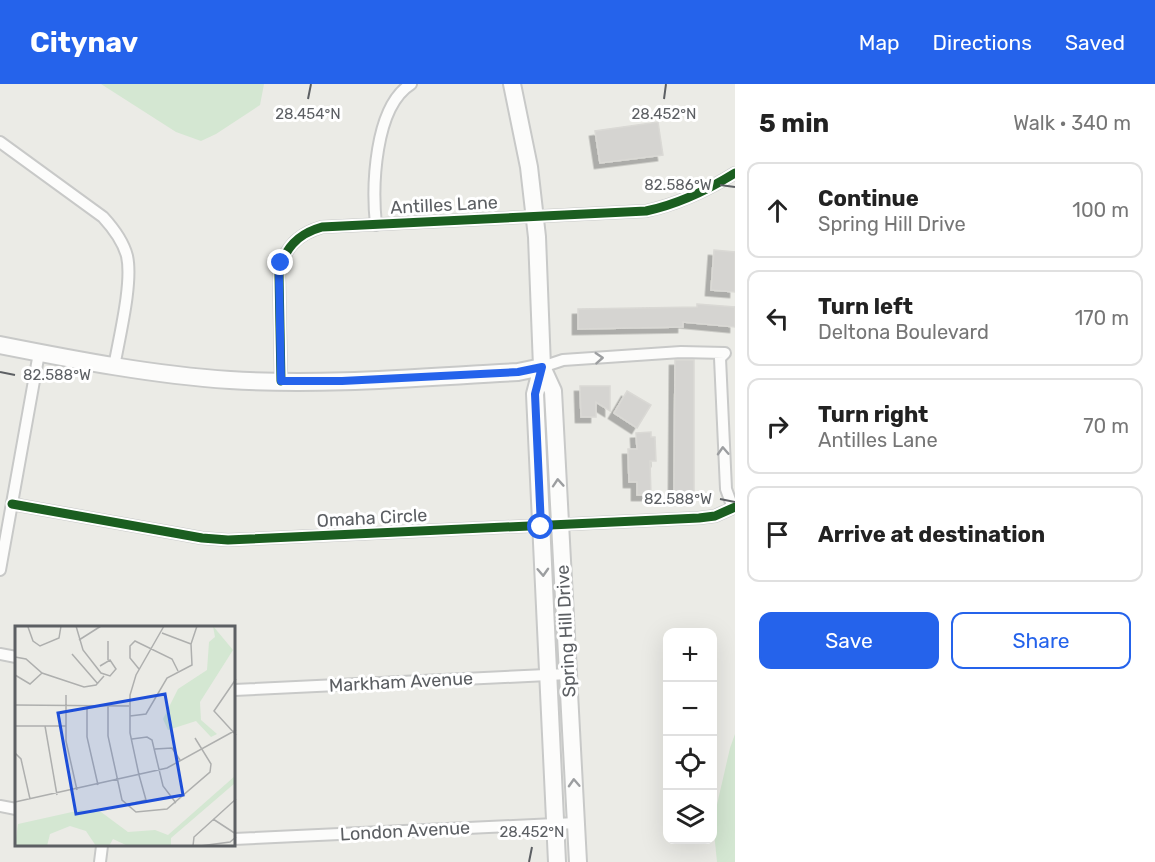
<!DOCTYPE html>
<html lang="en">
<head>
<meta charset="utf-8">
<style>
  :root { --surface:#fff; --page:#f6f6f6; --text:#222; --muted:#767676; --line:#e0e0e0; --accent:#2563eb }
  body { margin:0; font-family:Rubik,sans-serif; background:var(--page); color:var(--text) }
  .controls { position:absolute; right:18px; bottom:18px; display:grid; overflow:hidden; border-radius:12px; box-shadow:0 6px 24px #0002 }
  .controls button { width:54px; height:54px; display:grid; place-items:center; padding:0; border:0; border-bottom:2px solid var(--line); background:var(--surface); color:var(--text); font:30px sans-serif }
  .stop { position:absolute; width:18px; height:18px; margin:-14px; border:4px solid #2563eb; border-radius:50%; background:#fff }
  .stop.end { background:#2563eb; border-color:#fff; box-shadow:0 2px 6px #0008 }
  .list { margin:0; padding:0; list-style:none }
  h2 { display:flex; justify-content:space-between; align-items:center; height:78px; margin:0; padding:0 24px; font-size:26px }
  h2 small { font-size:20px; font-weight:400; color:var(--muted) }
  .list li { display:grid; grid-template-columns:39px 1fr auto; gap:18px; align-items:center; box-sizing:border-box; height:96px; margin:0 12px 12px; padding:0 12px; border:2px solid var(--line); border-radius:12px }
  .list b { display:block; font-size:22px; white-space:nowrap }
  .list p { margin:0; font-size:20px; white-space:nowrap; color:var(--muted) }
  .list em { font-size:20px; font-style:normal; color:var(--muted) }
  .actions { display:flex; gap:12px; padding:18px 24px }
  .actions a { flex:1; padding:14px 0; border:2px solid var(--accent); border-radius:12px; text-align:center; font-size:21px; color:var(--accent) }
  .actions .main { background:var(--accent); color:#fff }
  .icon { flex:none; width:33px; height:33px; fill:none; stroke:currentColor; stroke-width:2; stroke-linecap:round; stroke-linejoin:round }
  .map { position:relative; flex:none; width:735px; height:778px; overflow:hidden }
  header { display:flex; align-items:center; gap:36px; box-sizing:border-box; height:84px; padding:0 30px; background:var(--accent); color:#fff }
  header strong { font-size:28px }
  nav { display:flex; gap:33px; margin-inline-start:auto; font-size:21px }
  main { display:flex }
  aside { flex:1; background:var(--surface) }
  .map>svg:first-child { display:block }
</style>
</head>
<body>
<header>
<strong>Citynav</strong>
<nav><a>Map</a><a>Directions</a><a>Saved</a></nav>
</header>
<main>
<div class="map">
<svg width="735" height="778" viewBox="0 0 735 778">
  <defs>
    <filter id="shadow"><feDropShadow dx="-5.5" dy="5.5" stdDeviation="0" flood-color="#0004"/></filter>
  </defs>
  <rect width="100%" height="100%" fill="#ebebe6"/>
  <!-- green -->
  <path fill="#d4e7d2" d="M101 0H264L260 21 216 50 201 57 176 48Z
    M735 650V778H717L713 738 730 664Z"/>
  <!-- building -->
  <path fill="#d5d4d1" stroke="#dad9d5" stroke-width="1.5" filter="url(#shadow)" d="M658 38 663 71 600 79 595 47Z
    M714 166 735 168V208L711 206Z
    M697 220 735 223V243L683 238V243L578 245V225L697 223Z
    M675 276H694V408H674Z
    M580 302H610V327L596 318V333H581Z
    M627 307 651 321 637 344 614 329Z
    M651 348V353H655L656 377H650L651 411H637V398H629L628 365H637L636 349Z"/>
  <g fill="none" stroke-linecap="round" stroke-linejoin="round">
    <defs>
      <path id="street" d="M0 58 103 133C114 145 123 157 127 172 133 199 119 254 114 283
        M376 141C372 103 374 23 411 0
        M542 283 563 276 681 268 725 269 720 274 726 405 733 424
        M281 297 279 191C283 165 297 150 322 143L646 127C679 120 706 107 735 89
        M12 420 202 454 228 456 699 434 715 432 735 423
        M0 486 39 269
        M0 570 16 573
        M234 606 568 590
        M0 722 16 725
        M234 755 576 739
        M100 778 102 762"/>
      <path id="secondary" d="M512 0 529 83 537 153 542 283 535 310 557 778
        M0 261C76 276 153 291 230 296 326 302 423 293 518 288L542 283
        M542 283 553 307 578 778"/>
    </defs>
    <!-- street casing -->
    <use href="#street" stroke="#c8c9c8" stroke-width="14"/>
    <!-- secondary casing -->
    <use href="#secondary" stroke="#c8c9c8" stroke-width="20"/>
    <!-- street -->
    <use href="#street" stroke="#fcfcfb" stroke-width="10"/>
    <!-- secondary -->
    <use href="#secondary" stroke="#fcfcfb" stroke-width="16"/>
    <defs>
      <path id="cycleway" d="M281 297 279 191C283 165 297 150 322 143L646 127C679 120 706 107 735 89
        M12 420 202 454 228 456 699 434 715 432 735 423"/>
    </defs>
    <!-- cycleway casing -->
    <use href="#cycleway" stroke="#fff" stroke-width="13"/>
    <!-- cycleway -->
    <use href="#cycleway" stroke="#1b5e20" stroke-width="9"/>
  </g>
  <!-- one-way arrows -->
  <defs><path id="oneway-chevron" d="M-2-3.5L2.5 0L-2 3.5" fill="none" stroke-width="1.6" stroke-linecap="round" stroke-linejoin="round" transform="scale(1.5)"/></defs>
  <g stroke="#9c9ea0">
    <use href="#oneway-chevron" transform="translate(599 274) rotate(-4)"/>
    <use href="#oneway-chevron" transform="translate(723 367) rotate(-93)"/>
    <use href="#oneway-chevron" transform="translate(558 399) rotate(-94)"/>
    <use href="#oneway-chevron" transform="translate(543 488) rotate(87)"/>
    <use href="#oneway-chevron" transform="translate(574 699) rotate(-93)"/>
  </g>
  <g fill="none" stroke-linecap="round" stroke-linejoin="round">
    <!-- route -->
    <path stroke="#2563eb" stroke-width="8" d="M281 179 279 191 281 297H342L518 288 542 283 535 310 541 443"/>
  </g>
  <!-- ticks -->
  <path fill="none" stroke="#5c5f63" stroke-width="2" d="M308 15 311 0M664 15 666 0M720 101 735 103M0 288 15 291M720 415 735 418M529 778 532 763"/>
  <g text-anchor="middle" stroke-width="6" stroke-linejoin="round" paint-order="stroke">
    <!-- street labels -->
    <g font-size="18" fill="#5c5f63" stroke="#fff">
      <text transform="translate(444 121) rotate(-3)" y="6">Antilles Lane</text>
      <text transform="translate(372 434) rotate(-3)" y="6">Omaha Circle</text>
      <text transform="translate(566 547) rotate(-93)" y="6">Spring Hill Drive</text>
      <text transform="translate(401 598) rotate(-3)" y="6">Markham Avenue</text>
      <text transform="translate(405 747) rotate(-3)" y="6">London Avenue</text>
    </g>
  </g>
  <!-- overview -->
  <g transform="translate(15 542)">
    <rect width="220" height="220" fill="#ebebe6"/>
    <path d="M198 0 218 24 185 76 186 94 202 108 196 111 181 95 153 104 148 93 163 63 192 44 194 16 200 11ZM220 150V157L156 212V220H113L98 213 94 220H81L71 205 55 200 35 208 32 220H0L3 198 66 184 86 186 113 206 140 204 153 209Z" fill="#d4e7d2"/>
    <path fill="none" stroke="#aeafae" stroke-width="1.5" d="M61 0 68 24 86 47 95 50 101 43 95 34 85 40M13 1 18 15 25 20 44 12 46 0M147 7 176 18M64 14 86 0M93 15V34M57 28 83 58M0 31 11 33 27 47 69 61 81 59 89 50M124 43 115 32V20L120 15 157 33 163 45M0 49 15 58 27 47M221 53 199 85 221 109M51 69V115L62 164M0 79 114 80M72 79V111L83 159M93 80V110L107 174 121 186 152 183 195 146 196 138 180 112M115 90 131 88 152 52 177 39 176 18 182 0M0 100H51M30 100 42 169M117 113 132 111 137 114 148 160 161 177M140 123 157 122 165 134M0 127 6 133 15 173M124 149 115 107V69L121 49 149 0M0 176 152 142 221 104M110 179 131 174 124 149M198 193 221 208M178 220 179 211 221 173M185 220 215 216 221 211"/>
    <path fill="#1d4ed8" fill-opacity="0.15" stroke="#1d4ed8" stroke-width="3" d="M150 68 168 169 61 188 43 87Z"/>
    <rect width="220" height="220" fill="none" stroke="#5c5f63" stroke-width="3"/>
  </g>
  <g font-size="15" text-anchor="middle" fill="#5c5f63" stroke="#fff" stroke-width="6" stroke-linejoin="round" paint-order="stroke">
    <text x="308" y="35">28.454°N</text>
    <text x="664" y="35">28.452°N</text>
    <text x="678" y="106">82.586°W</text>
    <text x="57" y="296">82.588°W</text>
    <text x="678" y="420">82.588°W</text>
    <text x="532" y="753">28.452°N</text>
  </g>
</svg>
<div class="controls">
<button>+</button>
<button>−</button>
<button><svg class="icon" aria-label="locate" viewBox="0 0 24 24"><circle cx="12" cy="12" r="6"/><path d="M12 2v4M12 18v4M2 12h4M18 12h4"/></svg></button>
<button><svg class="icon" aria-label="layers" viewBox="0 0 24 24"><path d="M12 4l9 5-9 5-9-5zM3 14l9 5 9-5"/></svg></button>
</div>
<div class="stop" style="left:541px;top:443px"></div>
<div class="stop end" style="left:281px;top:179px"></div>
</div>
<aside>
<h2>5 min<small>Walk · 340 m</small></h2>
<ul class="list">
<li><svg class="icon" aria-label="ahead" viewBox="0 0 24 24"><path d="M12 20V5M6 11l6-6 6 6"/></svg><div><b>Continue</b><p>Spring Hill Drive</p></div><em>100 m</em></li>
<li><svg class="icon" aria-label="left" viewBox="0 0 24 24"><path d="M17 20v-9H6M10 6l-5 5 5 5"/></svg><div><b>Turn left</b><p>Deltona Boulevard</p></div><em>170 m</em></li>
<li><svg class="icon" aria-label="right" viewBox="0 0 24 24"><path d="M7 20v-9h11M14 6l5 5-5 5"/></svg><div><b>Turn right</b><p>Antilles Lane</p></div><em>70 m</em></li>
<li><svg class="icon" aria-label="arrive" viewBox="0 0 24 24"><path d="M6 21V4h12l-3 4 3 4H6"/></svg><div><b>Arrive at destination</b></div></li>
</ul>
<div class="actions"><a class="main">Save</a><a>Share</a></div>
</aside>
</main>
</body>
</html>
